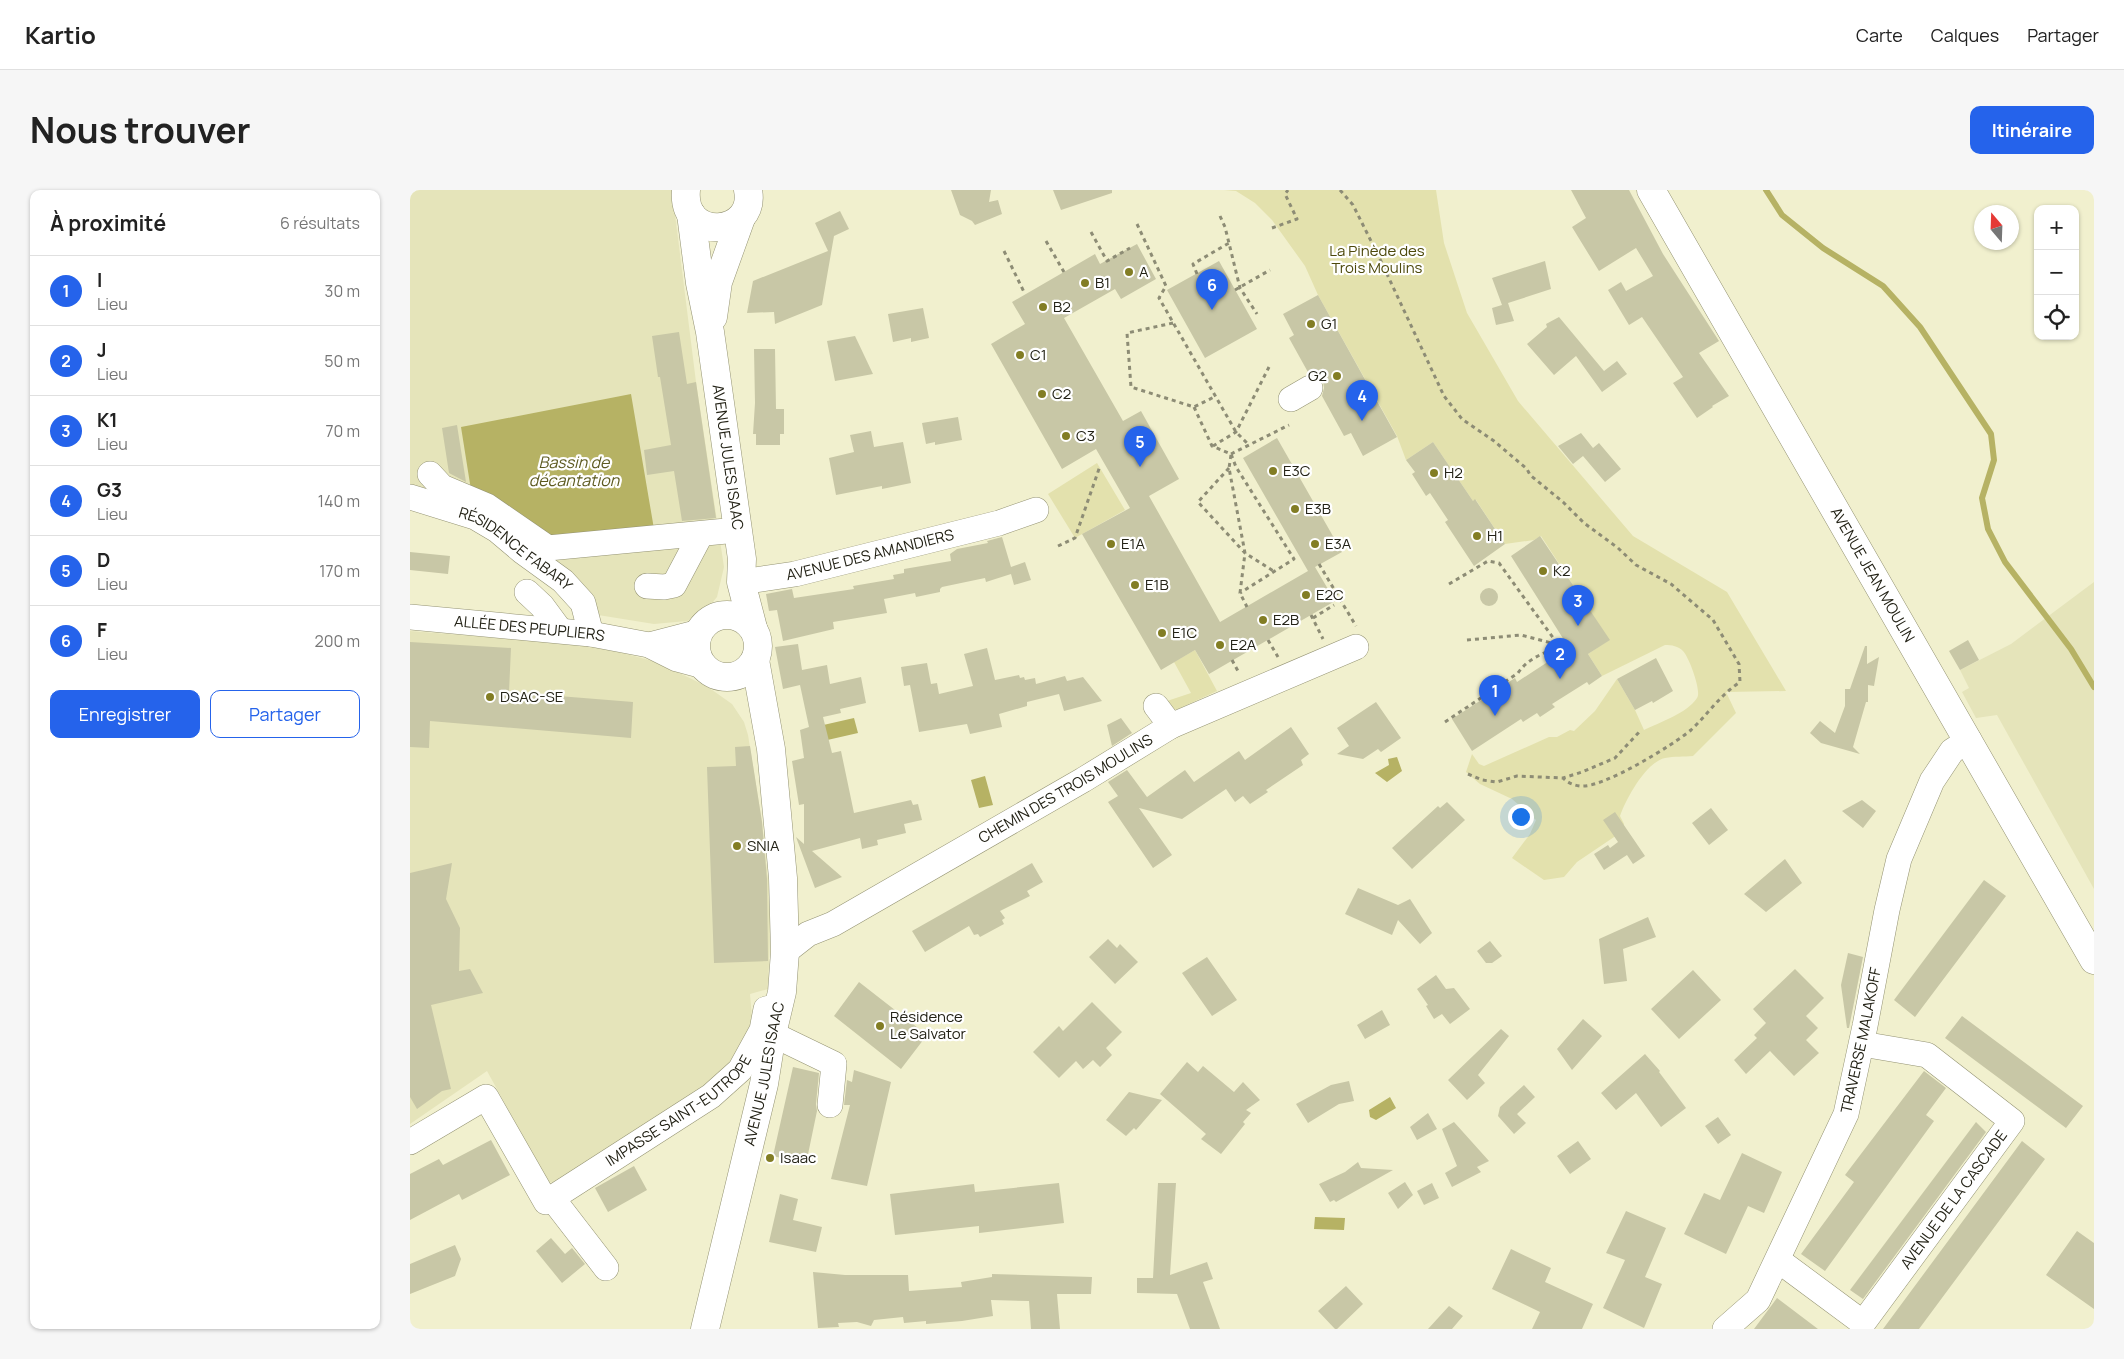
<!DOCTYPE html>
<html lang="fr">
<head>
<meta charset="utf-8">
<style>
  :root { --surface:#fff; --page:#f6f6f6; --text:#222; --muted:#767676; --line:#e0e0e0; --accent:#2563eb }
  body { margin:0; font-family:Manrope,sans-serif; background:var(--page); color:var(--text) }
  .controls { position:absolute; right:15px; top:15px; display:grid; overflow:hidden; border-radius:10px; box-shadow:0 1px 4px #0004 }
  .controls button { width:45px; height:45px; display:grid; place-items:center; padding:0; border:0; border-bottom:1px solid var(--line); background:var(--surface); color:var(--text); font:25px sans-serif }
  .compass { position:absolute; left:1564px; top:15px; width:45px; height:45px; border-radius:50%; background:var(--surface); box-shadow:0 1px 4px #0004; rotate:341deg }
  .you { position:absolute; left:1110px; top:626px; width:18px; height:18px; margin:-12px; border:4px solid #fff; border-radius:50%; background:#1a73e8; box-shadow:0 0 0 8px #1a73e833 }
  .badge { display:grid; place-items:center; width:32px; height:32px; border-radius:50%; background:var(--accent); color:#fff; font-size:16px; font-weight:700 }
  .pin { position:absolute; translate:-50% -41px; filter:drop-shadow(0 1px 2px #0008) }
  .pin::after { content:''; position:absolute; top:26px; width:18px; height:15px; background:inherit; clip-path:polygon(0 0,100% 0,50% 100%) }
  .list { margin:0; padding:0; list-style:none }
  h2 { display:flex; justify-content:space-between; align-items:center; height:65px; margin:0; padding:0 20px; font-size:21px }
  h2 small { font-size:16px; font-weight:400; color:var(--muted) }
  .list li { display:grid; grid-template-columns:32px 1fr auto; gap:15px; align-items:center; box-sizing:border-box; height:70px; padding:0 20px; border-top:1px solid var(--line) }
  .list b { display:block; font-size:19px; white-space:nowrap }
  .list p { margin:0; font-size:16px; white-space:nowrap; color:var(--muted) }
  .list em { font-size:16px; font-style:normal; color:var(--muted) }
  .actions { display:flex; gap:10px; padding:15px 20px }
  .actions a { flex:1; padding:11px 0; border:1px solid var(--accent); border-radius:10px; text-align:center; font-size:18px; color:var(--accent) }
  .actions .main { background:var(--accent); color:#fff }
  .icon { flex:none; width:28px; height:28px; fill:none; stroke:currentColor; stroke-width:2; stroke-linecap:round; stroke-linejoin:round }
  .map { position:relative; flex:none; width:1684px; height:1139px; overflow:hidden; border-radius:10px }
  header { display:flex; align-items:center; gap:30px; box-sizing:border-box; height:70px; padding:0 25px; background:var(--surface); border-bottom:1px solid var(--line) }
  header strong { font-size:24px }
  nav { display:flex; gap:28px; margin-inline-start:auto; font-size:18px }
  .intro { display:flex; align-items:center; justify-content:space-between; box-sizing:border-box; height:120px; padding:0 30px }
  h1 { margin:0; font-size:35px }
  .button { padding:12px 22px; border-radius:10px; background:var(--accent); color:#fff; font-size:18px; font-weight:700 }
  main { display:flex; gap:30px; padding:0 30px }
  aside { flex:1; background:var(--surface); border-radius:10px; box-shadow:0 1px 4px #0004 }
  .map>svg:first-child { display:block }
</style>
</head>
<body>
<header>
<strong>Kartio</strong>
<nav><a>Carte</a><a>Calques</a><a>Partager</a></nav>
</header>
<div class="intro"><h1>Nous trouver</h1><a class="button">Itinéraire</a></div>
<main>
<aside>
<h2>À proximité<small>6 résultats</small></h2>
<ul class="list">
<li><span class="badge">1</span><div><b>I</b><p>Lieu</p></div><em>30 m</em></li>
<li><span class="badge">2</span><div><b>J</b><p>Lieu</p></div><em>50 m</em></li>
<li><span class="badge">3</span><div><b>K1</b><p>Lieu</p></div><em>70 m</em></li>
<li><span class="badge">4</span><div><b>G3</b><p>Lieu</p></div><em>140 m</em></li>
<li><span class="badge">5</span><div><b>D</b><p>Lieu</p></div><em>170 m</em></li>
<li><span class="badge">6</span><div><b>F</b><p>Lieu</p></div><em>200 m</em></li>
</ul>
<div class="actions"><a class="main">Enregistrer</a><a>Partager</a></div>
</aside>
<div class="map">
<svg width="1684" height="1139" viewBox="0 0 1684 1139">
  <rect width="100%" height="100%" fill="#f1f0ce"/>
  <!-- built -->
  <path fill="#e5e4ba" d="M0 0H262L286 192 314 377 307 407 297 419 277 431 244 434 188 425 182 413 0 300Z
    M1684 392V699L1587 525 1566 528 1552 502 1559 498 1550 480 1601 454Z
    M0 441 173 455 212 463 247 472 298 497 322 514 334 532 338 545 352 632 361 719 358 799 340 804 342 828 347 832 313 887 146 993 139 992 137 990 77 881 0 934Z"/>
  <!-- green -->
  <path fill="#e3e1ad" d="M814 0H1026L1034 53 1057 123 1108 211 1223 346 1317 402 1376 501 1316 502 1326 523 1283 566C1274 567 1264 566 1255 568 1236 572 1216 609 1210 626L1214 634 1210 643 1167 672 1154 687 1134 690 1102 668 1120 644 1126 630 1102 609 1070 594 1056 582 1062 564 1069 574 1074 576 1139 547H1147L1160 540 1164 541 1185 521 1207 489 1225 520 1234 540C1250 532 1276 524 1287 508 1292 502 1279 467 1273 461 1268 456 1262 455 1255 455L1192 486 1178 464 1199 450 1131 346 1124 350 1095 354 1066 310 1063 311 1023 252 996 270 987 246 908 105 895 76 862 30 845 13 826 1Z
    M687 273 715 320 665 348 638 304Z
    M785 460 807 501 768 519 762 520 754 512 781 503 764 472Z"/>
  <!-- water -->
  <path fill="#b6b264" d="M221 204 244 339 137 349 61 300 51 237Z
    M444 528 448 543 413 551 409 536Z
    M987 567 992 581 977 592 965 583 979 575 978 569Z
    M575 586 583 615 569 618 561 590Z
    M980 907 986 918 966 930 960 927 959 920Z
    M905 1027 935 1028 934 1040 904 1039Z"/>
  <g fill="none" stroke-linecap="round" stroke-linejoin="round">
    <!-- stream -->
    <path stroke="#b6b264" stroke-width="6" d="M1356 0 1372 25 1413 58 1473 96 1510 137 1581 244 1584 270 1572 308 1578 339 1595 372 1661 459 1684 497"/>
  </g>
  <!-- building -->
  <path fill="#c8c7a6" d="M541 0H581L579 12 588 10 592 24 565 35 562 31 550 25Z
    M643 0H702V3L651 20Z
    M1161 0H1219L1253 64 1309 151 1289 163 1319 206 1302 216 1303 217 1287 228 1263 193 1273 187 1232 127 1219 135 1198 100 1211 92 1216 101 1243 86 1226 58 1189 81 1162 37 1176 28Z
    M430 21 439 39 424 46 412 115 365 134 364 122 337 123 343 91 418 61 405 33Z
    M727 54 746 89 711 109 705 99 654 128 713 231 731 221 769 289 739 306 810 432 898 381 833 268 867 248 932 362 905 377 925 411 799 484 785 460 751 480 672 344 720 318 686 259 652 279 581 154 615 134 602 112 685 64 690 74Z
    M809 71 847 139 795 168 757 100Z
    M1135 71 1141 99 1098 113 1104 131 1086 135 1082 118 1092 115 1082 88Z
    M908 105 987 247 953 266 941 243 934 246 912 206 914 198 913 191 907 185 899 184 879 148 884 145 873 124Z
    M513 118 519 148 501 152V148L483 152 478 124Z
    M1149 127 1194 181 1207 171 1217 184 1192 202 1166 166 1144 185 1117 154 1137 137 1136 134Z
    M269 142 277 194 286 192 306 328 272 331 264 281 237 285 234 260 261 255 250 187H248L242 146Z
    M445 146 463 184 425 191 417 151Z
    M344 159H365L366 219H374V244H370V255H346V244H343L345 213Z
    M548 227 552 250 525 255V252L516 254 512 233Z
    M47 235 56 292 39 283 32 238Z
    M461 241 464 257 493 252 501 293 472 299V296L426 305 419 268 444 262 440 245Z
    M1171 243 1183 258 1189 253 1211 279 1195 292 1173 266 1163 274 1148 256Z
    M1023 252 1063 311 1065 309 1095 354 1064 376 1035 332 1038 330 1020 303 1016 306 1002 284 1005 282 996 270Z
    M1130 346 1200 450 1178 464 1192 486 1179 495 1177 492 1142 514 1145 517 1130 527 1127 523 1113 532 1111 529 1062 561 1042 529 1105 488 1107 492 1159 458 1101 366Z
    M592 347 601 377 615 372 621 390 604 395 601 384 576 392 575 388 532 397 530 399V402L506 407 505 403 474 409 477 423 423 432 424 439 373 451 367 420 359 421 356 404 382 399 384 408 444 399 443 396 484 389 483 385 494 383V379L541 371 540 364 547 359 578 353 577 351Z
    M0 362 40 366 38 384 0 380Z
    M1070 407a9 9 0 1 1 18 0a9 9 0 1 1-18 0Z
    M1558 450 1569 470 1550 480 1539 461Z
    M0 452 101 458 99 502 223 512 221 548 20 531 19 558 0 557Z
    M388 454 392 480 417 475 420 494 451 487 456 513 430 519 431 523 413 527 422 563 431 561 444 623 501 610 503 615 508 614 512 630 494 634 496 643 467 650 468 655 452 659 450 648 402 661 432 687 405 698 386 647 394 654V614L389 615 382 571 394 568 390 540 399 537 390 495 373 499 365 457Z
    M1455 456H1457V474L1469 467 1464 496 1458 495V512H1456L1443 557 1450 564 1411 553 1400 543 1410 531 1425 543 1435 516V499H1440Z
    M577 458 585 490 609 485 610 488 614 487 615 490 625 488 626 494 655 486 657 491 673 487 692 511 654 521 649 504 617 512V516L589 524 592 537 560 544 557 534 509 542 500 495 494 496 491 477 517 473 521 494 527 493 529 504 563 496 554 464Z
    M1246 468 1263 501 1243 513 1242 511 1225 520 1207 489Z
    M966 512 991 548 971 562 968 559 953 569 927 564 939 556 927 538Z
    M711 528 722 543 702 556 697 535Z
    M881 537 899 564 891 570 893 575 856 600 858 602 840 614 833 606 825 612 816 599 772 629 729 618 762 665 743 678 698 612 708 606 698 592 717 580 737 607 775 580 784 592 829 561 835 570Z
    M340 556 352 632 357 689 358 771 304 773 297 577 326 576 325 557Z
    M1452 610 1466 621 1453 638 1432 621Z
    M1037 612 1055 630 1002 679 982 658 1028 616 1030 618Z
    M1301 618 1318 640 1299 655 1282 633Z
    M1205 622 1235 666 1223 674 1217 665 1194 680 1184 664 1198 655 1200 658 1208 652 1193 630Z
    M1375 669 1392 693 1356 722 1334 704Z
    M42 673 36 709 50 738 49 781 60 779 73 803 21 815 41 899 32 901 7 919 0 907V683Z
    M622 673 633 692 617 701 620 706 590 721 595 728 592 730 594 734 570 747 568 744 564 745 559 736 515 762 502 741Z
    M1574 690 1596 706 1505 827 1484 810Z
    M948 698 988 715 1000 709 1022 743 1010 754 988 730 982 745 935 724Z
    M1238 727 1246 747 1213 759 1217 791 1194 794 1189 749Z
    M698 749 707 758 710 754 728 772 705 794 679 767Z
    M1080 751 1092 766 1082 773H1076L1067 761Z
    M1438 763 1453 767 1439 838H1437L1431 795Z
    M797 767 827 810 802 826 772 783Z
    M1385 779 1414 808 1396 826 1408 838 1396 850 1409 863 1384 886 1360 861 1336 884 1324 870 1347 848 1344 845 1356 833 1343 819Z
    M1283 780 1311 810 1269 849 1241 819Z
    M1026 785 1036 799 1044 798 1060 819 1040 834 1032 824 1024 829 1016 816 1018 815 1007 799Z
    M449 792 517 845 491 879 424 826Z
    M682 812 712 842 696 858 702 865 690 877 683 870 673 879 666 871 649 888 623 862 649 836 653 841Z
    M972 820 980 835 955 849 947 835Z
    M1552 826 1673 916 1656 938 1535 848Z
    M1173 829 1192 846 1162 880 1147 859Z
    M1091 839 1099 846 1068 885 1075 893 1057 910 1038 890Z
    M1235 864 1250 881 1249 882 1276 918 1251 937 1226 903 1206 920 1191 903Z
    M777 872 788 882 793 876 824 902 833 892 850 910 836 920 841 923 833 932 835 934 811 964 791 949 796 944 750 904Z
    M383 877 409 883 406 914 407 921 396 974 363 966Z
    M444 880 481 892 457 996 421 989 440 915H434L437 890 442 892Z
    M1514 881 1536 898 1516 925 1524 931 1415 1081 1391 1064 1444 992 1435 985Z
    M939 891 944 911 929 914 898 933 886 914 921 895Z
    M1114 895 1125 907 1107 924 1116 933 1104 944 1088 926 1090 917Z
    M719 902 752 910 726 940 724 938 716 946 696 930Z
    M1018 923 1027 939 1007 950 1000 937Z
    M1308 927 1321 945 1308 954 1295 936Z
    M1044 932 1079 971 1067 977 1071 982 1042 997 1035 983 1047 976 1032 939Z
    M1566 932 1576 942 1453 1109 1440 1100Z
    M81 950 100 985 52 1010 49 1004 0 1030V984L29 969 33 975Z
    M1168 951 1181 969 1160 984 1147 966Z
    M1612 951 1635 969 1509 1139H1473Z
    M1332 963 1372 982 1354 1023 1338 1016 1316 1064 1274 1044 1294 1003 1310 1010Z
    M948 972 951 978 983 980 926 1012 924 1010 920 1012 909 994 935 982Z
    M224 976 237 1000 198 1022 185 998Z
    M995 992 1003 1005 988 1019 978 1003Z
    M649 993 654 1033 569 1043V1036L485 1045 480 1004 564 994 565 1002Z
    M748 993H766L760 1085 797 1072 803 1089 793 1092 810 1139H780L767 1104 727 1103V1088H743Z
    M1022 993 1029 1008 1014 1015 1007 1001Z
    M370 1004 388 1009 383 1030 412 1037 406 1062 359 1052Z
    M1216 1021 1256 1038 1235 1087 1252 1094 1234 1138 1193 1118 1215 1070 1196 1063Z
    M1667 1041 1684 1053V1119L1636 1085Z
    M141 1048 155 1064 162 1058 175 1074 152 1093 126 1061Z
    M45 1055 51 1069 45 1086 0 1104V1074Z
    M1101 1059 1141 1078 1135 1092 1183 1114 1172 1139H1122L1130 1122 1082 1099Z
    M403 1082 435 1085H498L499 1101 552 1097 551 1092 582 1087V1084L682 1087 681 1104H647L650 1139H621L619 1111 581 1110 583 1126 552 1131 516 1134V1131L494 1133 493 1127 464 1130 461 1136 447 1132 428 1133 429 1137 408 1138Z
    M936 1096 953 1114 927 1139H925L908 1121Z
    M1367 1108 1408 1139H1344Z
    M1039 1116 1053 1126 1042 1139H1018Z"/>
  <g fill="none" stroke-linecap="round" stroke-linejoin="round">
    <defs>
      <g id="minor">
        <path d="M881 209 900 198"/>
        <path d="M20 284 32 297 77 316 138 358 327 340"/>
        <path id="s1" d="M0 307 65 327 87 340 113 362 153 391 173 413 181 444"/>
        <path id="s2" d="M331 392 385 384 589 333 626 320"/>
        <path d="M237 396 254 397 264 395 291 344"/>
        <path d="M117 402 132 416 149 439"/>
        <path id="s3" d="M0 427 181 444 239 455 267 469 293 476"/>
        <path d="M239 455 289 442"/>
        <path d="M746 516 761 536"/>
        <path id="s4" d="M375 762 398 744 423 734 673 590 761 536 946 457"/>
        <path d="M362 844 424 874 420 915"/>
        <path id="s5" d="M0 952 76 907 136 1012 301 906 330 880 352 840 356 819 360 818"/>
        <path d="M142 1008 196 1078"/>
        <path id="s6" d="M1368 1070 1453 1133 1602 931 1517 865 1452 854"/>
        <path id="s7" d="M1315 1139 1348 1110 1436 924 1455 836 1477 720 1489 669 1522 591 1542 561 1559 550"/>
      </g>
      <g id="major">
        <path d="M276 0C271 53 347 46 338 0"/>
        <path id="s8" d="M1241 0 1684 770"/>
        <path id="s9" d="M281 24 290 93 300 142 332 369 331 392 343 438"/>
        <path d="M303 127 308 92 331 28"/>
        <circle cx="317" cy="456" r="31"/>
        <path id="s10" d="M295 1139 354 894 362 844 372 802 375 762 373 688 361 559 345 470"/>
      </g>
    </defs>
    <!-- minor casing -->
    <use href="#minor" stroke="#949373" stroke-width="26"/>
    <!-- major casing -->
    <use href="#major" stroke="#949373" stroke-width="29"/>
    <!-- path -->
    <path stroke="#8d8c75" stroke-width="3" stroke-dasharray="4 4" stroke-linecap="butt" d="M930 0 943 15 969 67 1034 206 1052 229 1084 251 1117 279 1120 285 1153 312 1174 333 1208 358 1226 375 1261 394 1303 430 1329 474 1330 492C1310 505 1298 524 1281 540 1263 555 1192 599 1170 596 1163 595 1158 593 1153 588
      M810 26 815 37 830 98 847 124
      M727 34 756 96 749 108 826 242 839 255
      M862 38 887 29 875 4 878 0
      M681 42 697 71 720 58
      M636 51 654 82
      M594 61 615 104
      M787 84 783 74 819 53
      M825 100 860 80
      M763 133 717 143 721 197 784 217 806 206
      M784 217 802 256 821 264 826 277 884 369 830 403
      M803 256 826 242 859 177
      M821 264 879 235
      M821 265 819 278 835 363 830 403 837 417
      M819 278 788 312 835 363 865 382
      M648 356 665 348 690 276
      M909 374 946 436
      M1039 394 1078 371 1089 373 1149 456
      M901 425 913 449
      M903 428 924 415
      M858 450 868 467
      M1057 450 1111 445 1149 455
      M822 470 829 483
      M1035 532 1108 483C1118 468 1133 464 1149 456
      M1058 584 1072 590 1087 592 1107 586 1153 588 1172 582 1205 568 1231 540"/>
    <!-- minor -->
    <use href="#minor" stroke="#fff" stroke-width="25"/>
    <!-- major -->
    <use href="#major" stroke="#fff" stroke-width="28"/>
  </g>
  <!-- markers -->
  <g fill="#827d24" stroke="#fff" stroke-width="2">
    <circle cx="719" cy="82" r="5"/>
    <circle cx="675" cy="93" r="5"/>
    <circle cx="633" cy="117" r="5"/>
    <circle cx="901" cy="134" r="5"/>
    <circle cx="610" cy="165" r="5"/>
    <circle cx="927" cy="186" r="5"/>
    <circle cx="632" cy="204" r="5"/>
    <circle cx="656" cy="246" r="5"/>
    <circle cx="863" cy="281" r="5"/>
    <circle cx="1024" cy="283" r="5"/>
    <circle cx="885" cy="319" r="5"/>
    <circle cx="1067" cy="346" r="5"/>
    <circle cx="701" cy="354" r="5"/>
    <circle cx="905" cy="354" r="5"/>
    <circle cx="1133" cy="381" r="5"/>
    <circle cx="725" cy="395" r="5"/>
    <circle cx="896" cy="405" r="5"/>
    <circle cx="853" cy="430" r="5"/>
    <circle cx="752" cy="443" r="5"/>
    <circle cx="810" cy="455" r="5"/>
    <circle cx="80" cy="507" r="5"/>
    <circle cx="327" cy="656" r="5"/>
    <circle cx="470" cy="836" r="5"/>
    <circle cx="360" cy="968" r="5"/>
  </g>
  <g text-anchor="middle" stroke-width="4.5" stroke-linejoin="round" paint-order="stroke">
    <!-- park labels -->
    <g font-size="15" fill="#4d490b" stroke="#fff">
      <text x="967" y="66">La Pinède des<tspan x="967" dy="17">Trois Moulins</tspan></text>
    </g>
    <!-- poi labels -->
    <g font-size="15" fill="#232216" stroke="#fff" text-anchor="start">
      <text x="729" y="87">A</text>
      <text x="685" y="98">B1</text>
      <text x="643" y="122">B2</text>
      <text x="911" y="139">G1</text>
      <text x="620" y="170">C1</text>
      <text x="917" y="191" text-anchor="end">G2</text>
      <text x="642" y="209">C2</text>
      <text x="666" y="251">C3</text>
      <text x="873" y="286">E3C</text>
      <text x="1034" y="288">H2</text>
      <text x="895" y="324">E3B</text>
      <text x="1077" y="351">H1</text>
      <text x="711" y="359">E1A</text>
      <text x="915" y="359">E3A</text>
      <text x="1143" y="386">K2</text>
      <text x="735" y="400">E1B</text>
      <text x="906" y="410">E2C</text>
      <text x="863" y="435">E2B</text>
      <text x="762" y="448">E1C</text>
      <text x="820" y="460">E2A</text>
      <text x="90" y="512">DSAC-SE</text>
      <text x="337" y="661">SNIA</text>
      <text x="480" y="832">Résidence<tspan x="480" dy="17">Le Salvator</tspan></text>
      <text x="370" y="973">Isaac</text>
    </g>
    <!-- street labels -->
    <g font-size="15" fill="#232216" stroke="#fff">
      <text dy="5" stroke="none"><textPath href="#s9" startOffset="246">AVENUE JULES ISAAC</textPath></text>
      <text dy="5" stroke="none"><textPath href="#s1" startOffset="119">RÉSIDENCE FABARY</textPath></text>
      <text dy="5" stroke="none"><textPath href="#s2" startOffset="132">AVENUE DES AMANDIERS</textPath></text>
      <text dy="5" stroke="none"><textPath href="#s8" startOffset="444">AVENUE JEAN MOULIN</textPath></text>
      <text dy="5" stroke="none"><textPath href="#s3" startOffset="120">ALLÉE DES PEUPLIERS</textPath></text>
      <text dy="5" stroke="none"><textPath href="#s4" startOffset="325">CHEMIN DES TROIS MOULINS</textPath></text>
      <text dy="5" stroke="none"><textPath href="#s7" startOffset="325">TRAVERSE MALAKOFF</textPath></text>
      <text dy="5" stroke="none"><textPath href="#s10" startOffset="262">AVENUE JULES ISAAC</textPath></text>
      <text dy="5" stroke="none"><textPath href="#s5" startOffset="371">IMPASSE SAINT-EUTROPE</textPath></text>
      <text dy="5" stroke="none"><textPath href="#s6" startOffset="259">AVENUE DE LA CASCADE</textPath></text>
    </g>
    <!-- water labels -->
    <g font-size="16" font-style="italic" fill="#5d5a20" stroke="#fff">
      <text x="164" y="278">Bassin de<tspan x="164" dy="18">décantation</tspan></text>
    </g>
  </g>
</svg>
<div class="controls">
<button>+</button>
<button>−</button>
<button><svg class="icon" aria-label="locate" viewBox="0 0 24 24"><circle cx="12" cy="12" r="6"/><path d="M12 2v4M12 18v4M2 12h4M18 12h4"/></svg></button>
</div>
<svg class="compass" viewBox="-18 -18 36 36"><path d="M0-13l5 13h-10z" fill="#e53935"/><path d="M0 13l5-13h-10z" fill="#767676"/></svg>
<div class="you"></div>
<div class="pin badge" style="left:1085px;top:526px">1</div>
<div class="pin badge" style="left:1150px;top:489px">2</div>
<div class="pin badge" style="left:1168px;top:436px">3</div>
<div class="pin badge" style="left:952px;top:231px">4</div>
<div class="pin badge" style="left:730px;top:277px">5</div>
<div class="pin badge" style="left:802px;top:120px">6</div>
</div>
</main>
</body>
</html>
